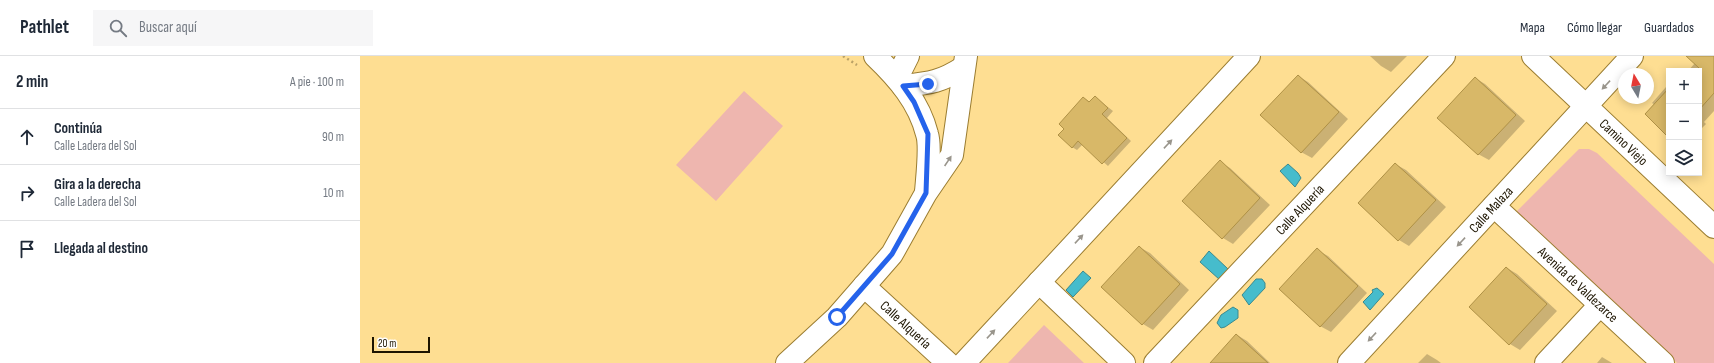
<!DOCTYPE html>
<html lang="es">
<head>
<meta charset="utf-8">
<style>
  :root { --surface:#fff; --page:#f6f6f7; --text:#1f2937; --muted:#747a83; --line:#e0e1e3 }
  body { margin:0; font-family:"Sofia Sans Condensed",sans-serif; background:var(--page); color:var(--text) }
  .controls { position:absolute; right:12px; top:12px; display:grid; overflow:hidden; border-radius:0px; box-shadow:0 2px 10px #0003 }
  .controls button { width:36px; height:36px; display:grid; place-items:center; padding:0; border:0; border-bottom:1px solid var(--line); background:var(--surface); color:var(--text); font:20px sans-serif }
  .compass { position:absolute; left:1258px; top:12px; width:36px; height:36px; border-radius:50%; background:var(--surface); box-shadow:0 2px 10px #0003; rotate:350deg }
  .scale { position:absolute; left:12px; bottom:10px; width:58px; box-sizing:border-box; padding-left:4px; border:2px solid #1d1400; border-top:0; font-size:11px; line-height:14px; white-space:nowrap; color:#1d1400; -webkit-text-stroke:3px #fff; paint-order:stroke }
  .stop { position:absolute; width:12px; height:12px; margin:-9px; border:3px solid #2563eb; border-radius:50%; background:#fff }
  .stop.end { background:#2563eb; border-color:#fff; box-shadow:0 1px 4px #0008 }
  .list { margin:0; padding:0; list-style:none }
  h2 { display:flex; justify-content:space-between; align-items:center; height:52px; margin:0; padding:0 16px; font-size:17px }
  h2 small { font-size:13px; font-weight:400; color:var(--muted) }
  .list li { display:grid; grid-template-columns:26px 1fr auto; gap:12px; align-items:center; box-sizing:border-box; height:56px; padding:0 16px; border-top:1px solid var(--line) }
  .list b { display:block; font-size:15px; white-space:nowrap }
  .list p { margin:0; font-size:13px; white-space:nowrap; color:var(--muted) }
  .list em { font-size:13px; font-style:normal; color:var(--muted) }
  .icon { flex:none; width:22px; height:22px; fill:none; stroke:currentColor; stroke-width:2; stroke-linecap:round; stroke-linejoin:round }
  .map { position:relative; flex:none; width:1354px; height:307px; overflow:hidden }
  header { display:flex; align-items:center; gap:24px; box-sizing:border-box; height:56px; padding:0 20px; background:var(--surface); border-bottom:1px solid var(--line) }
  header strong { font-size:19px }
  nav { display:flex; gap:22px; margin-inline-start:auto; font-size:14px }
  .search { width:280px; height:36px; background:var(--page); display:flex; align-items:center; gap:10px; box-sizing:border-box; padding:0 14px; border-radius:0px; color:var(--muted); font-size:15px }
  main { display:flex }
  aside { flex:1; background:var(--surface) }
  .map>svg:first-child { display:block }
</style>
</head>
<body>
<header>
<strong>Pathlet</strong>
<div class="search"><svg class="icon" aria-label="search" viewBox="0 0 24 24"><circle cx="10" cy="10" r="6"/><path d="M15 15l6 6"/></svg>Buscar aquí</div>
<nav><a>Mapa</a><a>Cómo llegar</a><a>Guardados</a></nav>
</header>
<main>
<aside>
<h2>2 min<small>A pie · 100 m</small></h2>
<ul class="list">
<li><svg class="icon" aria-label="ahead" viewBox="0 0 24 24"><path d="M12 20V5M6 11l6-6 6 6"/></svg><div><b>Continúa</b><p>Calle Ladera del Sol</p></div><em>90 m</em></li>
<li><svg class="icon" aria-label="right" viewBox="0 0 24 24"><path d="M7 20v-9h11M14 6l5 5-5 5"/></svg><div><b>Gira a la derecha</b><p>Calle Ladera del Sol</p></div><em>10 m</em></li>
<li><svg class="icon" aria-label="arrive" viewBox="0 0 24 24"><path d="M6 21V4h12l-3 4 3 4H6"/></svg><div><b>Llegada al destino</b></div></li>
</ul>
</aside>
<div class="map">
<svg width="1354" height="307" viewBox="0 0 1354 307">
  <rect width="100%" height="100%" fill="#fede92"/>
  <!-- green -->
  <path fill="#eeb6af" d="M384 35 423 70 356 145 316 109Z
    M1219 93H1229L1237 97 1354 208V307H1317L1155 157Z
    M684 269 724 307H648Z"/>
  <!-- water -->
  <path fill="#46bccc" stroke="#3a8a8f" d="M928 108 938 117 941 122 935 131 920 115Z
    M849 195 868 213 860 224 840 206Z
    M723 215 731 222 713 241 706 234Z
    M896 223H902L905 227V232L889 249 882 239Z
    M1017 232 1024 238 1010 254 1003 246 1013 236 1012 234Z
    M873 251 878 254V262L865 271 861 272 857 267 861 259Z"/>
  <!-- shadow -->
  <path fill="#0003" d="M1010 0H1047L1031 16 1021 10Z
    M1341 0H1354V55L1344 66 1346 68 1339 75V15H1328Z
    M938 20 948 26 988 63 952 102 941 96Z
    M1115 22 1125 28 1165 65 1129 104 1118 98Z
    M1306 31 1309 32V79L1295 49 1292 47Z
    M735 41 753 55 747 62 771 85 748 110 723 88 717 94 712 91 706 72 724 42 730 46Z
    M860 106 870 112 910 149 873 188 863 182 823 145Z
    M1035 108 1046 114 1086 151 1049 190 1039 184 999 147Z
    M779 191 790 197 829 234 793 274 783 268Z
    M957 194 968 200 1007 237 971 276 960 270Z
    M1147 212 1157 218 1197 255 1160 294 1150 288 1110 251Z
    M877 279 887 285 910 307H851Z
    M1067 298 1077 304 1081 307H1058Z
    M1242 301 1252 307H1237Z"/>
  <!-- building -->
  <path fill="#d8b868" stroke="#af9146" d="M1326 0H1354V37L1339 54V12Z
    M938 19 979 56 941 97 900 59Z
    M1115 21 1156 59 1118 99 1077 62Z
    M1309 32V82L1285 58Z
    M735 40 748 52 742 58 767 82 742 108 718 85 712 92 698 79 704 73 699 68 723 41 729 46Z
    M860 104 900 142 862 183 822 145Z
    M1035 107 1076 144 1038 185 998 147Z
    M779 190 820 228 782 269 741 231Z
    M957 192 998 230 960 271 919 233Z
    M1146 211 1187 248 1149 289 1109 251Z
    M876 278 908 307H850Z"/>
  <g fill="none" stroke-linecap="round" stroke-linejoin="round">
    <defs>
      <g id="minor">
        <path d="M515 0C538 22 559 46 567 78 571 90 567 122 566 136"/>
        <path id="s1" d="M1173 0 1354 171"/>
        <path d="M537 22 548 0"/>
        <path d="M543 30C570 27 581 26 604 11"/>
        <path id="s2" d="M1134 150 1303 307"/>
        <path d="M679 226 764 307"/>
        <path id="s3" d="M504 230 588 307"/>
        <path d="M427 307 477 261 532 198 566 137 592 99 606 0"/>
        <path d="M604 307 889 0"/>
        <path id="s4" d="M795 307 1084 0"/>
        <path id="s5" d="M989 307 1272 0"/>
        <path d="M1186 307 1240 249"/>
      </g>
    </defs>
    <!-- minor casing -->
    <use href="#minor" stroke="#9b7d31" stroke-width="24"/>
    <!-- path -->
    <path stroke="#baa166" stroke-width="2.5" stroke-dasharray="2 3" stroke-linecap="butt" d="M483 0 497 9"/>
    <!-- minor -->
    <use href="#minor" stroke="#fff" stroke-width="22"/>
  </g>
  <!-- one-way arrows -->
  <defs><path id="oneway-solid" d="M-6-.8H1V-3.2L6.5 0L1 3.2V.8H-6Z"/></defs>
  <g fill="#99958c">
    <use href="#oneway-solid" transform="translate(1246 29) rotate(133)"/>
    <use href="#oneway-solid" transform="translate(808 88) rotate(-47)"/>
    <use href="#oneway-solid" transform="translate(588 105) rotate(-56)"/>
    <use href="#oneway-solid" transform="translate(719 183) rotate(-47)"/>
    <use href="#oneway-solid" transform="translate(1101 186) rotate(133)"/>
    <use href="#oneway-solid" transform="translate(631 278) rotate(-47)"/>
    <use href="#oneway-solid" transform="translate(1012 281) rotate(133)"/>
  </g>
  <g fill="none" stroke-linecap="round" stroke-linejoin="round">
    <!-- route -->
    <path stroke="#2563eb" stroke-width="5" d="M477 261 532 198 566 137 568 78 554 46 543 30 568 28"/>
  </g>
  <g text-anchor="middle" stroke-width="3" stroke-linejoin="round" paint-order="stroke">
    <!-- street labels -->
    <g font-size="14" fill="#1d1400" stroke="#fff">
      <text dy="5" stroke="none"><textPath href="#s1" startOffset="125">Camino Viejo</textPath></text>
      <text dy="5" stroke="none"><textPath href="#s4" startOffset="211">Calle Alquería</textPath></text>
      <text dy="5" stroke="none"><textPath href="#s5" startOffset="209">Calle Malaza</textPath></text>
      <text dy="5" stroke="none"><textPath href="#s2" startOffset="115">Avenida de Valdezarce</textPath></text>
      <text dy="5" stroke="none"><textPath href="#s3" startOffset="57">Calle Alquería</textPath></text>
    </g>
  </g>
</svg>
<div class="controls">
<button>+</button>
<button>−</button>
<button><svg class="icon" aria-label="layers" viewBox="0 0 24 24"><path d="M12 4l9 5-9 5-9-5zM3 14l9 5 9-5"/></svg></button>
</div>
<svg class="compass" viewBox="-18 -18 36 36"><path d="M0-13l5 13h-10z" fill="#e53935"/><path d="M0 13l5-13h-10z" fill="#747a83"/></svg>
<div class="scale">20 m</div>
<div class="stop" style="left:477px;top:261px"></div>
<div class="stop end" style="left:568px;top:28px"></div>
</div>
</main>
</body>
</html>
